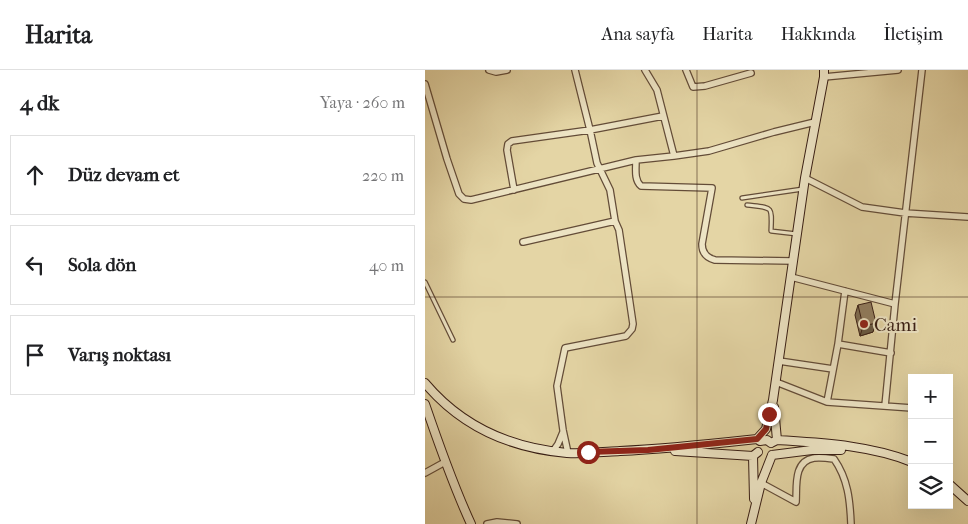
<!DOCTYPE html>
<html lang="tr">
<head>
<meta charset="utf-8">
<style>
  :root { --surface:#fff; --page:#f2f2f2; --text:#202124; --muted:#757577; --line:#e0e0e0 }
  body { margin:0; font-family:"IM FELL French Canon",serif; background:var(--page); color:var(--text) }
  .controls { position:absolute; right:15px; bottom:15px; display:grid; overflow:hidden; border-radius:0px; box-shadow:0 5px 20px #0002 }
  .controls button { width:45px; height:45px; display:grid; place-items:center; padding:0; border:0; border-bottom:1px solid var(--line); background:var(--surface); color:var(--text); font:25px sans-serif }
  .stop { position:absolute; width:15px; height:15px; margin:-11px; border:4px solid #8f2418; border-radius:50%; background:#fff }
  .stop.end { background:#8f2418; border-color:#fff; box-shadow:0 1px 5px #0008 }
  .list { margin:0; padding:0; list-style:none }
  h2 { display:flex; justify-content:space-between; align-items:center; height:65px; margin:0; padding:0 20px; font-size:21px }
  h2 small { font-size:16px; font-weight:400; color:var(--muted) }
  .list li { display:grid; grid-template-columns:32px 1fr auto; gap:15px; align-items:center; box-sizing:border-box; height:80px; margin:0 10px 10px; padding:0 10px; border:1px solid var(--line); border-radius:0px }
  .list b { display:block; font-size:19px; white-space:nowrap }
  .list em { font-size:16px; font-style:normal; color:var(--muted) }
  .icon { flex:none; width:28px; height:28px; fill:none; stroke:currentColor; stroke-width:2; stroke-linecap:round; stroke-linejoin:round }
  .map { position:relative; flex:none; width:543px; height:454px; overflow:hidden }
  header { display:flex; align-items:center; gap:30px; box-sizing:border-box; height:70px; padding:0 25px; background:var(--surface); border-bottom:1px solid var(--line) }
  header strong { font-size:24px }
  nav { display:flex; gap:28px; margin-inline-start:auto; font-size:18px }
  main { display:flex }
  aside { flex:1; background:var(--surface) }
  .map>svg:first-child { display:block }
</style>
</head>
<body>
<header>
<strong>Harita</strong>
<nav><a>Ana sayfa</a><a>Harita</a><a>Hakkında</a><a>İletişim</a></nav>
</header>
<main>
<aside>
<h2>4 dk<small>Yaya · 260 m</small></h2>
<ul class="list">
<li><svg class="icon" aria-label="ahead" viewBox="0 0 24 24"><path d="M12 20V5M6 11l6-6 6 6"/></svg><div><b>Düz devam et</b></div><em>220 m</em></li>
<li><svg class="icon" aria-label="left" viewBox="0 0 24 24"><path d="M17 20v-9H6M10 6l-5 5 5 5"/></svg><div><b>Sola dön</b></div><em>40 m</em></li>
<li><svg class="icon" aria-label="arrive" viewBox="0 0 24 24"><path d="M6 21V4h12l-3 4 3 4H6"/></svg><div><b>Varış noktası</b></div></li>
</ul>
</aside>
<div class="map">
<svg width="543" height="454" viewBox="0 0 543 454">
  <rect width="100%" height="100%" fill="#e4d5a5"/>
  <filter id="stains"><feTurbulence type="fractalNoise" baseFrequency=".004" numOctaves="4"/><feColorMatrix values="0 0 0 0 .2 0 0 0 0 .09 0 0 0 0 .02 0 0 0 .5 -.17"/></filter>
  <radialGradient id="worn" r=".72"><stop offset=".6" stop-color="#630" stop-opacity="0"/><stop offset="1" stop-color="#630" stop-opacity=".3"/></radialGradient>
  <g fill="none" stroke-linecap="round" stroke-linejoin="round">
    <defs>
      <path id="lane" d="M317 128 378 119
        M322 135C348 138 347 135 346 161L372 164
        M0 212 28 270"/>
      <path id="street" d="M64 0 71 2 82 0
        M261 0 268 17 280 16 326 3
        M399 7 473 0
        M0 14 22 89 34 124 39 129 46 130 211 90 249 86 232 20 220 0
        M249 86 284 81 349 62 390 52
        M211 90C211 99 209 110 216 116L287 118 277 174C277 183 282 188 290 190L368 191
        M380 108 437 137 480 143 543 147
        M89 120 82 80 83 74 87 71 165 60 238 46
        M98 172 190 151
        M366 207 470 234
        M413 274 466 283
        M354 291 408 299
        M351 312 402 332 487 338
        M402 332 413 274 420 221
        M460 336 470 234 497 0
        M128 381 133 374 138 362
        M143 383 138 360 132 316 140 278 201 266 207 259 208 254 203 220 194 160 190 151 185 120 172 93 165 60 150 0
        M0 403 20 392
        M336 413 371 432C372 417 368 391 389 388 395 387 402 388 409 389 423 409 425 430 426 454
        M62 454 72 452 92 454"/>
      <path id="secondary" d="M0 313C37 357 85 378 142 383 159 384 178 382 195 381 241 379 286 374 332 369L335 371 342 370 346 373
        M0 334C14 375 28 415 46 454
        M349 337 352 370
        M332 369 341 359 348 330 380 108 399 7V0
        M346 373 352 370C397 373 444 375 487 392
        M250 381 328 386 333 382
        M347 385 387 380H416
        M328 386 329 429
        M524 414 543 431
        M326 454 336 413 347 385"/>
    </defs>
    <!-- lane casing -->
    <use href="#lane" stroke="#634c38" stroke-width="5.5"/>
    <!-- street casing -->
    <use href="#street" stroke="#634c38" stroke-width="8"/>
    <!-- secondary casing -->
    <use href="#secondary" stroke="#381e14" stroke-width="10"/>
    <!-- lane -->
    <use href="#lane" stroke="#ede4c4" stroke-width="3"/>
    <!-- street -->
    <use href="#street" stroke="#ede4c4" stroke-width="5.5"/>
    <!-- secondary -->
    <use href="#secondary" stroke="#ede4c4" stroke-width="8"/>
  </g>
  <!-- wall -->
  <path fill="#7d6c52" stroke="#381e14" d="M433 235 448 262 435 266 430 245Z"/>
  <!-- shaded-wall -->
  <path fill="#665842" stroke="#381e14" d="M451 253 448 262 435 266 438 256Z"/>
  <!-- building -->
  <path fill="#917d5f" stroke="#381e14" d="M446 232 451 253 438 256 433 235Z"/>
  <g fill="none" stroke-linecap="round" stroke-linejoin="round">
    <!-- route -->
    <path stroke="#8f2418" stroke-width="6" d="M163 382 223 380 332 369 341 359 344 344"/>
  </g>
  <!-- grid -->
  <path fill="none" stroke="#381e14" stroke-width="1" stroke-opacity="0.55" d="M272 0V454M0 227H543"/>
  <!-- markers -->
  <circle fill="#8f2418" stroke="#ede4c4" stroke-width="2" cx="439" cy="254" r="5"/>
  <g text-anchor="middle" stroke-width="4" stroke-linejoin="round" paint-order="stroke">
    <!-- poi labels -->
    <g font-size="19" fill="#381e14" stroke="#ede4c4" text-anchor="start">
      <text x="449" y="261">Cami</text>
    </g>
  </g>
  <rect width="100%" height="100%" filter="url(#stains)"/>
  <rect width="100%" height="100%" fill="url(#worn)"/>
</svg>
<div class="controls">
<button>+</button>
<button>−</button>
<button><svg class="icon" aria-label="layers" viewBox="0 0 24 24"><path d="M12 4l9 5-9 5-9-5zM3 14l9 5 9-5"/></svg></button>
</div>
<div class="stop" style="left:163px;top:382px"></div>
<div class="stop end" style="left:344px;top:344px"></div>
</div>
</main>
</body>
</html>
